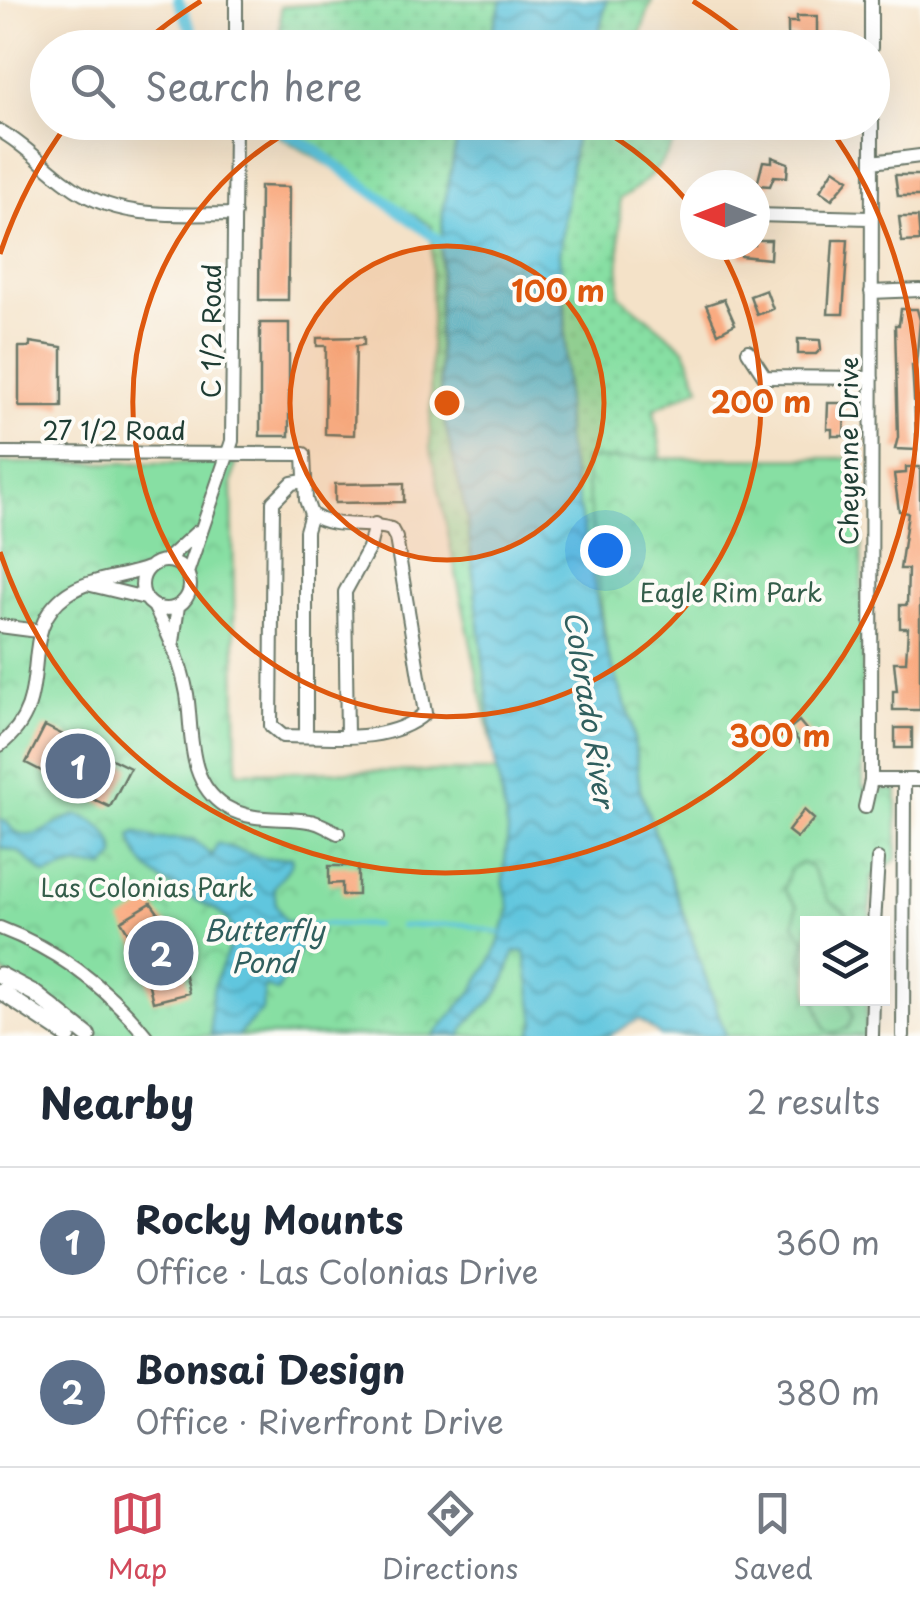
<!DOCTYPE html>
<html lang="en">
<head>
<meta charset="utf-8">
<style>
  :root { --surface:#fff; --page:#f2f2f3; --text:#1f2937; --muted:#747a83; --line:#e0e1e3; --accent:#d1495b }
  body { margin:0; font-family:"Playpen Sans",sans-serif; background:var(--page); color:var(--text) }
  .controls { position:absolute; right:30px; bottom:30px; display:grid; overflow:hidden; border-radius:0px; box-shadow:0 10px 40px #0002 }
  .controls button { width:90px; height:90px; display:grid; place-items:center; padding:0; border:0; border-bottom:2px solid var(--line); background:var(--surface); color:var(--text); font:50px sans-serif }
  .compass { position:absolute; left:680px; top:170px; width:90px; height:90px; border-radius:50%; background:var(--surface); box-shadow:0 10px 40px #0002; rotate:270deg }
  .you { position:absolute; left:605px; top:550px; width:35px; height:35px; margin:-25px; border:8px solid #fff; border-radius:50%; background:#1a73e8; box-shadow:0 0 0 15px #1a73e833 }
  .badge { display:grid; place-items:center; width:65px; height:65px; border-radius:50%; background:var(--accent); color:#fff; font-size:32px; font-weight:700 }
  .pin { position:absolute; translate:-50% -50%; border:5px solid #fff; box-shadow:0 2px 10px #0006 }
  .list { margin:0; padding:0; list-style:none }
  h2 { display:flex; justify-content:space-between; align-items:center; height:130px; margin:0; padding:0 40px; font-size:42px }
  h2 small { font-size:32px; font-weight:400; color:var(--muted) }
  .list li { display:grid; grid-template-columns:65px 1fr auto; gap:30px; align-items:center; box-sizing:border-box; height:150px; padding:0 40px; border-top:2px solid var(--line) }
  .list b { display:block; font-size:38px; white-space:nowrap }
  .list p { margin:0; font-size:32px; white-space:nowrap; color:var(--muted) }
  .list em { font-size:32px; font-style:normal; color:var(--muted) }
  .icon { flex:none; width:55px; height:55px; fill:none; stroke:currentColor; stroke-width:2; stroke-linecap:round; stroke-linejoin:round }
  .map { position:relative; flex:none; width:920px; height:1036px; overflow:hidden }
  .search { position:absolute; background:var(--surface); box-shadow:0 10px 40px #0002; left:30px; right:30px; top:30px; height:110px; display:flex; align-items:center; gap:25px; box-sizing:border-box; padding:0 35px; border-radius:55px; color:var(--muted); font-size:38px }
  .sheet { height:430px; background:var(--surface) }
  nav { display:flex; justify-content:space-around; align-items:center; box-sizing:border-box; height:140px; border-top:2px solid var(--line); background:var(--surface); font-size:28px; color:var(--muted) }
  nav a { display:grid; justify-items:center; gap:5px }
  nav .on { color:var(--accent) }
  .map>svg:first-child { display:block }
</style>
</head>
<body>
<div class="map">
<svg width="920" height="1036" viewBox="0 0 920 1036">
  <defs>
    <pattern id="grass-dots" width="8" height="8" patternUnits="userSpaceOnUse" patternTransform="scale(2.5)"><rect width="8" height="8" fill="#87dfa3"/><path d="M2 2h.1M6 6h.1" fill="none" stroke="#74c08d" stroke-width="1.8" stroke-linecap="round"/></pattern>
    <pattern id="park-crowns" width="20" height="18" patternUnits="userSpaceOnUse" patternTransform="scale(2.5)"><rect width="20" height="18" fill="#87dfa3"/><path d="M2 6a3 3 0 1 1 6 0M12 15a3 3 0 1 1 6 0" fill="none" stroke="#74c08d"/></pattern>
    <pattern id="water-waves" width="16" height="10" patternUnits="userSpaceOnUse" patternTransform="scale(2.5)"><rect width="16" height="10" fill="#61c6de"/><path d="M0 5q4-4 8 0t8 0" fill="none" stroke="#4fa2b5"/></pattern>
  </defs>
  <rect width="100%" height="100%" fill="#fdfcf7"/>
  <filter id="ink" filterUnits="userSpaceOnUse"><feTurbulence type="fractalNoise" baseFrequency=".01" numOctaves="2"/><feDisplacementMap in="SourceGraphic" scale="20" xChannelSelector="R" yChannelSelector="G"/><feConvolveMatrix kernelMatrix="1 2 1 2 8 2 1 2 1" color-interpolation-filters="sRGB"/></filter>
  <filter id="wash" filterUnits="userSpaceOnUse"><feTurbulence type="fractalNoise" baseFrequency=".0048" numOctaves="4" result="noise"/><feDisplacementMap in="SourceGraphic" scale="40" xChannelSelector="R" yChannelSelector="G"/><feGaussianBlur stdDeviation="2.25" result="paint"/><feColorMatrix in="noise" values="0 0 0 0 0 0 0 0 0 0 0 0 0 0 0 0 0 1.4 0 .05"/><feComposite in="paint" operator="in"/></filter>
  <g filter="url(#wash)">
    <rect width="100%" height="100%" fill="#f4e2c8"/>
    <!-- grass -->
    <path fill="url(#grass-dots)" stroke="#538e6c" stroke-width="2.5" d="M375 0H502L487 47 280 48 281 7Z
      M607 0H652L636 47 595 48Z
      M280 123H460L443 212 438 329 441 407 467 518 494 755 430 448 432 226 277 135Z
      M577 123H681C671 157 650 181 620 199L619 295 685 349 700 387 654 409 661 452 654 509 726 1036 607 652 566 440 565 308 559 254Z"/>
    <!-- park -->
    <path fill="url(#park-crowns)" stroke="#538e6c" stroke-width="2.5" d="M861 458 863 788 897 790V859L871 877 870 923 808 924V998L867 999 866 1036H726L640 790 632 723 607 652 584 459Z
      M0 463H236L232 482 237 772 497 771 553 1036H93L0 970Z"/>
    <!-- pitch -->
    <path fill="#87dfa3" stroke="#538e6c" stroke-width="2.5" d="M802 863 811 867 829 901 843 910 853 923 808 924 807 971 801 959 805 939 794 925 797 906 784 890 790 869Z
      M815 999H848L853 1017 848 1028 833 1033 825 1029Z"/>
    <!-- water -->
    <path fill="url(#water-waves)" stroke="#408289" stroke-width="2.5" d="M502 0H607L595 47H487Z
      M460 123H577L559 254 565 308 566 440 607 652 632 723 640 790 726 1036H661L639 1019 609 1036H530L535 1022 525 952 515 951C510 963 507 979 499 991 489 1008 466 1017 461 1036H434L473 990 494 955 510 910 503 880 508 831 494 755 467 518 441 407 438 329 443 212Z
      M78 815C97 820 116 837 115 857L105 867 71 866 46 875 19 852 0 847V819C10 822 9 829 18 833 40 843 58 817 78 815Z
      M136 832 156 839H193L212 856 217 843 266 859 292 857 291 865 274 887 276 905 286 921 315 925 322 932 301 948 277 992 265 986 262 1011 237 1036H211V1032C210 1016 210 1001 214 986 218 968 236 944 231 927 222 898 142 894 131 836Z"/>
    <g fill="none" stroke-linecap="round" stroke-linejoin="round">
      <!-- stream -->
      <path stroke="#61c6de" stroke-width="4" d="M308 924 376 925
        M400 926 462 924 500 933"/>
      <!-- canal -->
      <path stroke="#61c6de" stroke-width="11" d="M178 0 199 48
        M266 122 314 149 448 247"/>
    </g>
    <g id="blocks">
      <!-- building -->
      <path fill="#f9ab81" d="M797 16H817V36H823V48H797V36H788V22H797Z
        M772 157 788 163 787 177 774 176 770 186 757 185 763 161 772 162Z
        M834 169 849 179 832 199 820 191Z
        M895 175H920V196H898Z
        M260 186 289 187 288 300H259Z
        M899 217H918L920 241 902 242Z
        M755 240H771L770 259 741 256V245H755Z
        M833 240H848L843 314H828Z
        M766 290 773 309 757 315 750 296Z
        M724 299 735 324 718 333 706 305Z
        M901 309H917L920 320 916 365H912L917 450 895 449 898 437 895 325H899Z
        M260 323H289V436H260Z
        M364 337V345L356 346 354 435 325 434 326 346H317V338Z
        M798 339 820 340 821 349 816 354H798Z
        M30 342 62 347V407H19V347H30Z
        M828 403H845L844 436H832V429H827Z
        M906 467H920V710H893V691H897L894 662H906L908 628H900V605H907L908 569H900L908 513 899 511 894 474 906 473Z
        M404 483V502L335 503V484Z
        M799 721 815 740 804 748 789 729Z
        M45 726 130 768 110 807 55 782 57 779 26 763Z
        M895 728H912V748H895Z
        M804 810 814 819 797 838 788 831Z
        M329 866H358V895H342V883L329 884Z
        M151 903 186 952 180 954 189 993 153 1002 142 956 121 921Z"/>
    </g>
  </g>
  <g filter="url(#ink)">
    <use href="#blocks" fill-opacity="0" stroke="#6a7768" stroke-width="2.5"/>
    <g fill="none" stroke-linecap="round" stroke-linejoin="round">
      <defs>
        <path id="minor" d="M236 48V0
          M871 48V0
          M0 131C26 145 44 167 68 184 116 221 178 214 235 214
          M872 162 920 156
          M755 215 869 218
          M871 292 920 290
          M748 351 765 377 872 378
          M0 453 304 454 306 500 311 514C333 530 365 521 391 529L396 538 425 713C389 745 328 736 283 736L271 726 273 502 292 483 304 481
          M142 585a24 24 0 1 1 48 0a24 24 0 1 1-48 0Z
          M165 561 197 532
          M187 573 232 441 235 122
          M91 585 145 598
          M154 606C169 634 181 662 187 694 193 733 186 782 226 807 254 823 280 816 309 821 319 822 329 829 338 833
          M0 626 38 631
          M173 642 178 606
          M306 736V531L311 514
          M347 736 345 592 369 548 375 524
          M0 745C60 699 12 633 67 594 90 578 122 578 148 568
          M871 780H920
          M865 807 871 780 872 122
          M874 924 878 859
          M0 928C58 950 108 988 146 1036
          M872 1036 873 998
          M903 1036 904 780"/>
        <path id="major" d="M0 975 34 993 88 1036
          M0 991 68 1036"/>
      </defs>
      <!-- minor casing -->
      <use href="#minor" stroke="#6a7768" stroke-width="16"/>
      <!-- major casing -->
      <use href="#major" stroke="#6a7768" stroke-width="19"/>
      <!-- minor -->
      <use href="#minor" stroke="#fff" stroke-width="12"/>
      <!-- major -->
      <use href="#major" stroke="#fff" stroke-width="15"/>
    </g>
  </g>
  <!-- distance rings -->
  <circle cx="447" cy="403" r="157" fill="#de580e" fill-opacity=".12"/>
  <g fill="none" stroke="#de580e" stroke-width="5">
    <circle cx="447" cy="403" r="157"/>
    <path d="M590 123A314 314 0 0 1 694 210M719 246A314 314 0 1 1 304 123"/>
    <path d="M0 254A471 471 0 0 1 68 123M141 45A471 471 0 0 1 201 1M693 1A471 471 0 0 1 753 45M826 123A471 471 0 1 1 0 552"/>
  </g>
  <g text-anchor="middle" stroke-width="8" stroke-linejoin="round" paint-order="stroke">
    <!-- street labels -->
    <g font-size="25" fill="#1f3d34" stroke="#fdfcf7">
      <text transform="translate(212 331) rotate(-90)" y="9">C 1/2 Road</text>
      <text x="114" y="440">27 1/2 Road</text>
      <text transform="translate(849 451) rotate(-90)" y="9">Cheyenne Drive</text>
    </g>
    <!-- park labels -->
    <g font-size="25" fill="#345d4a" stroke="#fdfcf7">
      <text x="731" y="602">Eagle Rim Park</text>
      <text x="147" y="897">Las Colonias Park</text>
    </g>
    <!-- water labels -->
    <g font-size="28" font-style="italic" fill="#305f5e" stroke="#fdfcf7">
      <text transform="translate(589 709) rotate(81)" y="10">Colorado River</text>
      <text x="264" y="941">Butterfly<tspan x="264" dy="32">Pond</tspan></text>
    </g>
  </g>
  <circle cx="447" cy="403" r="15" fill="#de580e" stroke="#fdfcf7" stroke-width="5"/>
  <g font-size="30" text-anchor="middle" font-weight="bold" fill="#de580e" stroke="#fdfcf7" stroke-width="8" stroke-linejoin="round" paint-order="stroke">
    <text x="558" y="302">100 m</text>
    <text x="761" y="413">200 m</text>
    <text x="780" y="747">300 m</text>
  </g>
</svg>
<div class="controls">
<button><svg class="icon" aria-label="layers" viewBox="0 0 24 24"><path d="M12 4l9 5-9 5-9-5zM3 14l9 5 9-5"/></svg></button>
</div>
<svg class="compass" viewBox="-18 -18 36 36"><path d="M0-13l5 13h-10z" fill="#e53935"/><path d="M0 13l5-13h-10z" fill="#747a83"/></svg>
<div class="you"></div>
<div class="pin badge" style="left:78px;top:766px;background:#5c6f8a">1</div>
<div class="pin badge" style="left:161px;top:953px;background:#5c6f8a">2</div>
<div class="search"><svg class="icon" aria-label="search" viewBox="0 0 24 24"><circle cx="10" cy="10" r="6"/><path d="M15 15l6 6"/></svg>Search here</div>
</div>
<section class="sheet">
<h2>Nearby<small>2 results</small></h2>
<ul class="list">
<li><span class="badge" style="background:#5c6f8a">1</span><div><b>Rocky Mounts</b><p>Office · Las Colonias Drive</p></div><em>360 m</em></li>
<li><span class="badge" style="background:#5c6f8a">2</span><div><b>Bonsai Design</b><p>Office · Riverfront Drive</p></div><em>380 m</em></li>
</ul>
</section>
<nav>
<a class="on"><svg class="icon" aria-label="map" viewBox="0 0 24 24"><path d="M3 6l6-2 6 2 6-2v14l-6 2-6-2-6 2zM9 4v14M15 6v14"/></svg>Map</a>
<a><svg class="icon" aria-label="directions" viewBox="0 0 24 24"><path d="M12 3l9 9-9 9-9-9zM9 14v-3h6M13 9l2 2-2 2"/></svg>Directions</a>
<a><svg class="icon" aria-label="saved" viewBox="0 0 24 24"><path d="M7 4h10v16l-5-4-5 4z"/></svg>Saved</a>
</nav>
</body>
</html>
